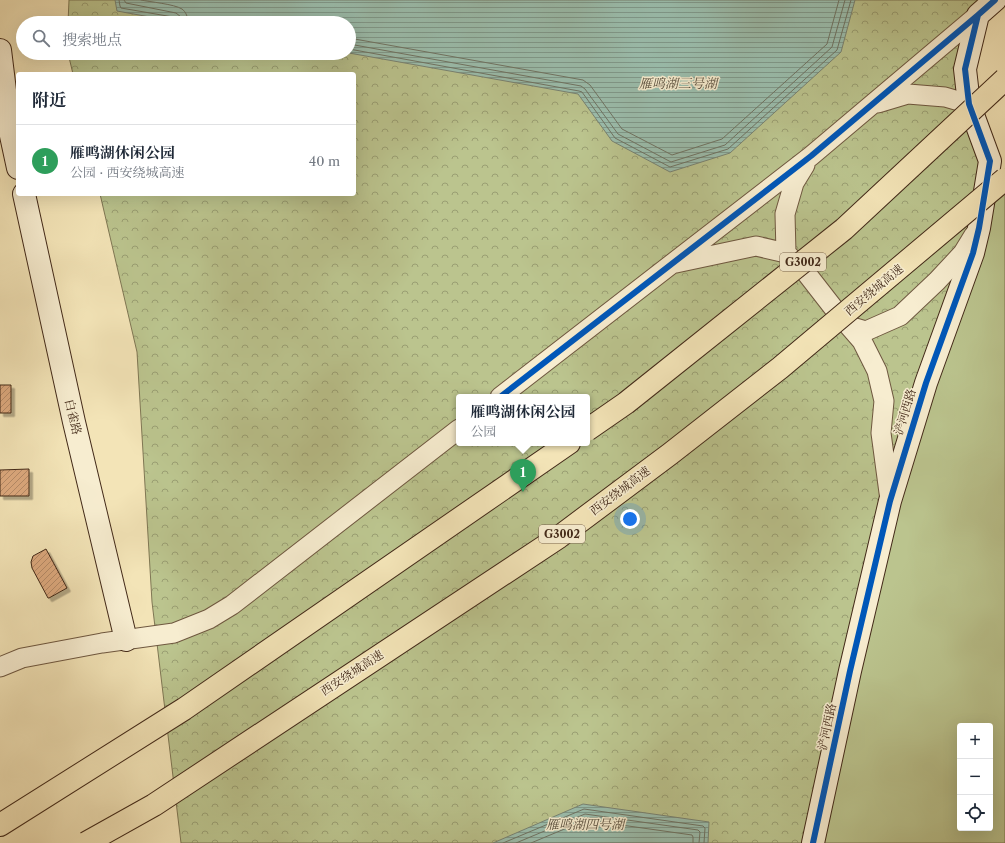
<!DOCTYPE html>
<html lang="zh">
<head>
<meta charset="utf-8">
<style>
  :root { --surface:#fff; --page:#f2f2f3; --text:#1f2937; --muted:#747a83; --line:#e0e1e3; --accent:#8f2418 }
  body { margin:0; font-family:"Libre Caslon Text","Noto Serif SC",serif; background:var(--page); color:var(--text) }
  .controls { position:absolute; right:12px; bottom:12px; display:grid; overflow:hidden; border-radius:4px; box-shadow:0 4px 16px #0002 }
  .controls button { width:36px; height:36px; display:grid; place-items:center; padding:0; border:0; border-bottom:1px solid var(--line); background:var(--surface); color:var(--text); font:20px sans-serif }
  .you { position:absolute; left:630px; top:519px; width:14px; height:14px; margin:-10px; border:3px solid #fff; border-radius:50%; background:#1a73e8; box-shadow:0 0 0 6px #1a73e833 }
  .badge { display:grid; place-items:center; width:26px; height:26px; border-radius:50%; background:var(--accent); color:#fff; font-size:13px; font-weight:700 }
  .pin { position:absolute; translate:-50% -33px; filter:drop-shadow(0 1px 2px #0008) }
  .pin::after { content:''; position:absolute; top:21px; width:14px; height:12px; background:inherit; clip-path:polygon(0 0,100% 0,50% 100%) }
  .popup { position:absolute; left:456px; top:394px; width:134px; height:52px; box-sizing:border-box; display:grid; place-content:center; border-radius:4px; background:var(--surface); filter:drop-shadow(0 1px 3px #0005); font-size:13px; white-space:nowrap; color:var(--muted) }
  .popup b { font-size:15px; color:var(--text) }
  .popup::after { content:''; position:absolute; left:50%; top:100%; margin-left:-8px; border:8px solid transparent; border-top-color:var(--surface) }
  .list { margin:0; padding:0; list-style:none }
  h2 { display:flex; justify-content:space-between; align-items:center; height:52px; margin:0; padding:0 16px; font-size:17px }
  h2 small { font-size:13px; font-weight:400; color:var(--muted) }
  .list li { display:grid; grid-template-columns:26px 1fr auto; gap:12px; align-items:center; box-sizing:border-box; height:72px; padding:0 16px; border-top:1px solid var(--line) }
  .list b { display:block; font-size:15px; white-space:nowrap }
  .list p { margin:0; font-size:13px; white-space:nowrap; color:var(--muted) }
  .list em { font-size:13px; font-style:normal; color:var(--muted) }
  .icon { flex:none; width:22px; height:22px; fill:none; stroke:currentColor; stroke-width:2; stroke-linecap:round; stroke-linejoin:round }
  .map { position:relative; flex:none; width:1005px; height:843px; overflow:hidden }
  .search { position:absolute; background:var(--surface); box-shadow:0 4px 16px #0002; left:16px; top:16px; width:340px; height:44px; display:flex; align-items:center; gap:10px; box-sizing:border-box; padding:0 14px; border-radius:22px; color:var(--muted); font-size:15px }
  .panel { position:absolute; background:var(--surface); box-shadow:0 4px 16px #0002; left:16px; top:72px; width:340px; height:124px; border-radius:4px }
  .map>svg:first-child { display:block }
</style>
</head>
<body>
<div class="map">
<svg width="1005" height="843" viewBox="0 0 1005 843">
  <defs>
    <pattern id="forest-crowns" width="20" height="18" patternUnits="userSpaceOnUse"><rect width="20" height="18" fill="#bbc48e"/><path d="M2 6a3 3 0 1 1 6 0M12 15a3 3 0 1 1 6 0" fill="none" stroke="#9a9f73"/></pattern>
    <pattern id="water-rules" width="6" height="5" patternUnits="userSpaceOnUse"><rect width="6" height="5" fill="#9bbfaf"/><path d="M0 2.5h6" fill="none" stroke="#809b8e"/></pattern>
    <pattern id="building-hatch" width="6" height="6" patternUnits="userSpaceOnUse"><rect width="6" height="6" fill="#ddaa7f"/><path d="M-1 1l2-2M0 6l6-6M5 7l2-2" fill="none" stroke="#b58b67"/></pattern>
    <filter id="shadow"><feDropShadow dx="3.5" dy="3.5" stdDeviation="0" flood-color="#0004"/></filter>
  </defs>
  <rect width="100%" height="100%" fill="#f3e4b7"/>
  <filter id="stains"><feTurbulence type="fractalNoise" baseFrequency=".005" numOctaves="4"/><feColorMatrix values="0 0 0 0 .2 0 0 0 0 .09 0 0 0 0 .02 0 0 0 .5 -.17"/></filter>
  <radialGradient id="worn" r=".72"><stop offset=".6" stop-color="#630" stop-opacity="0"/><stop offset="1" stop-color="#630" stop-opacity=".3"/></radialGradient>
  <!-- green -->
  <path fill="#bbc48e" stroke="#7f7754" fill-rule="evenodd" d="M1005 168V843H816L898 501 974 257ZM960 726H990V828H960Z"/>
  <!-- forest -->
  <path fill="url(#forest-crowns)" stroke="#7f7754" fill-rule="evenodd" d="M69 0H995L965 69 990 161 926 383 819 843H181L152 602 137 352 100 194H354V74H73L68 53H349V23H68ZM459 397H587V443H459Z"/>
  <!-- water -->
  <path fill="url(#water-rules)" stroke="#788373" d="M115 0H855L841 52 730 153 670 172 612 141 578 94 349 53V23H183L117 11Z
    M583 804 709 822 708 843H493Z"/>
  <g fill="none" stroke-linecap="round" stroke-linejoin="round">
    <!-- shore -->
    <path stroke="#6f7464" stroke-width="1" d="M119 0 120 6 121 8 173 17 177 19V23
      M124 0 126 3 176 13 181 17 182 23
      M141 0C150 2 174 4 182 9 186 12 188 17 188 23
      M349 38 583 80 590 85 622 129 672 155 722 139 827 44 839 0
      M349 44 581 86 585 89 618 134 671 162 725 145 832 47 845 0
      M349 49 579 91 582 92 615 138 670 167 728 149 837 50 851 0
      M503 843 584 809 703 826 705 828 704 843
      M516 843 585 814 698 830 700 832 699 843
      M531 843 586 820 692 835 693 837V843"/>
  </g>
  <!-- building -->
  <path fill="url(#building-hatch)" stroke="#432a19" filter="url(#shadow)" d="M0 385H11V413H0Z
    M29 469V496H0V470Z
    M46 549 67 588 49 598H48L32 568 31 562 33 556Z"/>
  <g fill="none" stroke-linecap="round" stroke-linejoin="round">
    <defs>
      <path id="street" d="M878 103 908 94 945 97 969 104
        M786 253 785 214 794 183 805 165
        M676 263 756 246 786 253 807 274 835 310 862 341 877 371 884 401 881 433 890 500
        M849 326 866 331 900 316 937 281 963 253 974 235
        M500 397 811 156 978 15
        M0 667 22 658 102 643 174 633 209 619 232 605 459 429"/>
      <path id="secondary" d="M0 50 10 131 18 168
        M24 194 74 422 126 640
        M813 843 850 671 890 501 926 383 973 253 979 228 990 161 969 104 965 69 978 15 995 0"/>
      <path id="highway" d="M0 825 184 709 569 443"/>
    </defs>
    <!-- street casing -->
    <use href="#street" stroke="#6f5840" stroke-width="21"/>
    <!-- secondary casing -->
    <use href="#secondary" stroke="#432a19" stroke-width="24"/>
    <!-- highway casing -->
    <use href="#highway" stroke="#432a19" stroke-width="24"/>
    <!-- street -->
    <use href="#street" stroke="#f7edd0" stroke-width="19"/>
    <!-- secondary -->
    <use href="#secondary" stroke="#f7edd0" stroke-width="22"/>
    <!-- highway -->
    <use href="#highway" stroke="#f3e4b7" stroke-width="22"/>
    <defs>
      <path id="highway-bridge" d="M587 430 626 403 844 229 1005 79
        M86 843 154 805 559 537 670 454 780 368 1005 179"/>
    </defs>
    <!-- highway-bridge casing -->
    <use href="#highway-bridge" stroke="#432a19" stroke-width="24" stroke-linecap="butt"/>
    <!-- highway-bridge -->
    <use href="#highway-bridge" stroke="#f3e4b7" stroke-width="22"/>
    <defs>
      <path id="cycleway" d="M500 397 811 156 978 15
        M813 843 850 671 890 501 926 383 973 253 979 228 990 161 969 104 965 69 978 15 995 0"/>
    </defs>
    <!-- cycleway casing -->
    <use href="#cycleway" stroke="#f7edd0" stroke-width="8"/>
    <!-- cycleway -->
    <use href="#cycleway" stroke="#0057b8" stroke-width="6"/>
  </g>
  <g text-anchor="middle" stroke-width="3" stroke-linejoin="round" paint-order="stroke">
    <!-- shield labels -->
    <g fill="#f7edd0" stroke="#796450" stroke-width="1">
      <rect x="780" y="253" width="46" height="18" rx="3"/>
      <rect x="539" y="525" width="46" height="18" rx="3"/>
    </g>
    <g font-size="11" font-weight="bold" fill="#432a19">
      <text x="803" y="266">G3002</text>
      <text x="562" y="538">G3002</text>
    </g>
    <!-- street labels -->
    <g font-size="12" fill="#432a19" stroke="#f7edd0">
      <text transform="translate(874 290) rotate(-40)" y="4">西安绕城高速</text>
      <text transform="translate(905 412) rotate(-73)" y="4">浐河西路</text>
      <text transform="translate(73 417) rotate(77)" y="4">白雀路</text>
      <text transform="translate(620 491) rotate(-37)" y="4">西安绕城高速</text>
      <text transform="translate(352 673) rotate(-33)" y="4">西安绕城高速</text>
      <text transform="translate(827 727) rotate(-78)" y="4">浐河西路</text>
    </g>
    <!-- water labels -->
    <g font-size="13" font-style="italic" fill="#594f3e" stroke="#f7edd0">
      <text x="678" y="88">雁鸣湖三号湖</text>
      <text x="585" y="829">雁鸣湖四号湖</text>
    </g>
  </g>
  <rect width="100%" height="100%" filter="url(#stains)"/>
  <rect width="100%" height="100%" fill="url(#worn)"/>
</svg>
<div class="controls">
<button>+</button>
<button>−</button>
<button><svg class="icon" aria-label="locate" viewBox="0 0 24 24"><circle cx="12" cy="12" r="6"/><path d="M12 2v4M12 18v4M2 12h4M18 12h4"/></svg></button>
</div>
<div class="you"></div>
<div class="pin badge" style="left:523px;top:492px;background:#2e9e5b">1</div>
<div class="popup"><b>雁鸣湖休闲公园</b>公园</div>
<div class="search"><svg class="icon" aria-label="search" viewBox="0 0 24 24"><circle cx="10" cy="10" r="6"/><path d="M15 15l6 6"/></svg>搜索地点</div>
<section class="panel">
<h2>附近<small></small></h2>
<ul class="list">
<li><span class="badge" style="background:#2e9e5b">1</span><div><b>雁鸣湖休闲公园</b><p>公园 · 西安绕城高速</p></div><em>40 m</em></li>
</ul>
</section>
</div>
</body>
</html>
